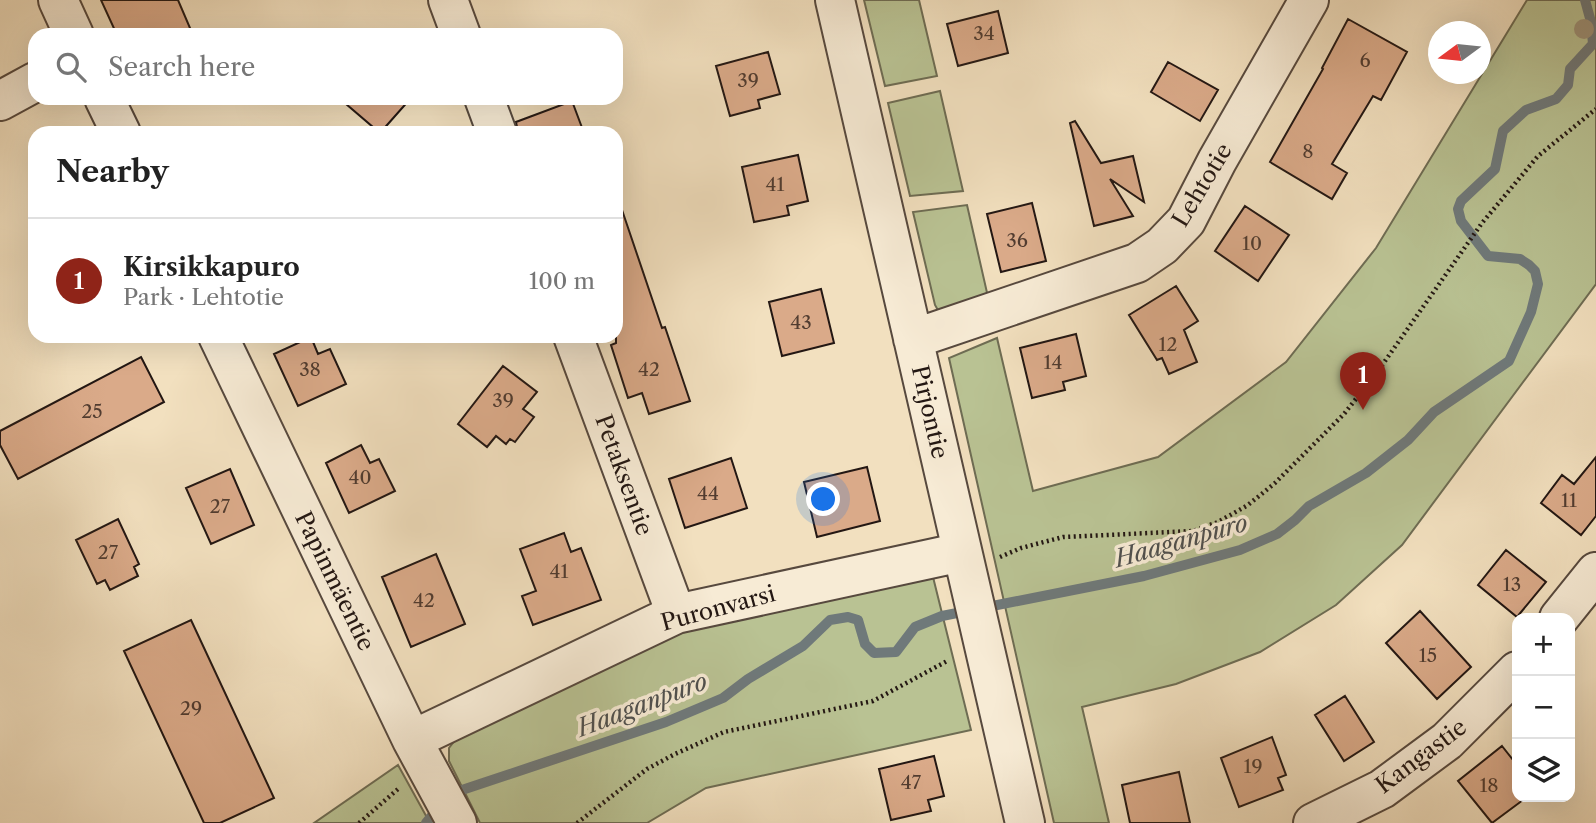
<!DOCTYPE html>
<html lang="en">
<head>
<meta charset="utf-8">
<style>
  :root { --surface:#fff; --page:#f6f6f6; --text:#222; --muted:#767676; --line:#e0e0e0; --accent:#8f2418 }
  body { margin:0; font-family:"Libre Caslon Text",serif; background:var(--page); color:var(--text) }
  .controls { position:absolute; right:21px; bottom:21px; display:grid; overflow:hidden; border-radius:14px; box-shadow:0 7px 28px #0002 }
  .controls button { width:63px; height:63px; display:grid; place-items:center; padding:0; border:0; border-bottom:2px solid var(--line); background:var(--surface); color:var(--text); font:35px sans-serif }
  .compass { position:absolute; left:1428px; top:21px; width:63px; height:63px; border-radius:50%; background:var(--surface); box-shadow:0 7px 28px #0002; rotate:255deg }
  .you { position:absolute; left:824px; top:500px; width:24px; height:24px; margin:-18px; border:5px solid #fff; border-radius:50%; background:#1a73e8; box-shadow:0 0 0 10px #1a73e833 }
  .badge { display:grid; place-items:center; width:46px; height:46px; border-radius:50%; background:var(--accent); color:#fff; font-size:23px; font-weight:700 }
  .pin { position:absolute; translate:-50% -58px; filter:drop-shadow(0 2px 4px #0008) }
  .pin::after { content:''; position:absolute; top:37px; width:24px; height:21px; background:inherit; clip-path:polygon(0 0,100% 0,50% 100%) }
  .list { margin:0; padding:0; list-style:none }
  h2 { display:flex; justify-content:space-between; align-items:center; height:91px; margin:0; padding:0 28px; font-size:30px }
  h2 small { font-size:23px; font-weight:400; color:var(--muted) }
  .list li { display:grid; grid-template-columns:46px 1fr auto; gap:21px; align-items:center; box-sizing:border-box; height:126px; padding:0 28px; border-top:2px solid var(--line) }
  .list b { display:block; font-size:26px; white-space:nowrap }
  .list p { margin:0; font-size:23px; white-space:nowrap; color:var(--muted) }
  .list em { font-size:23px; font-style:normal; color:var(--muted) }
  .icon { flex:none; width:38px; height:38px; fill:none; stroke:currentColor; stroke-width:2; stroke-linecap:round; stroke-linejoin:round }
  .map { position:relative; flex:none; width:1596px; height:823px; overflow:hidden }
  .search { position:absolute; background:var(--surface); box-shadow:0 7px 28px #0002; left:28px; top:28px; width:595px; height:77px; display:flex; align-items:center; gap:18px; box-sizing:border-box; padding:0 24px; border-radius:21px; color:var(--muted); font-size:26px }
  .panel { position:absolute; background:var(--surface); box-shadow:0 7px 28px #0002; left:28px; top:126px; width:595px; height:217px; border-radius:21px }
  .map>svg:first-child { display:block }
</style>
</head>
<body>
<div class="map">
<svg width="1596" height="823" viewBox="0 0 1596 823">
  <rect width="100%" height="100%" fill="#f2e0bf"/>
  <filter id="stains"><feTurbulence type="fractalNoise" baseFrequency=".00286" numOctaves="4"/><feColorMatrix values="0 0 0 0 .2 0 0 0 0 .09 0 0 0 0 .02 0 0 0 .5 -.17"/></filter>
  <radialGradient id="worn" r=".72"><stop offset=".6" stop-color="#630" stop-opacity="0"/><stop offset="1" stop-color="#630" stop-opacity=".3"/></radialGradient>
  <!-- green -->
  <path fill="#b9c293" stroke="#6e6c53" stroke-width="2" d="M864 0H919L937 76 885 86Z
    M1527 0H1596V284L1402 545 1336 605 1260 652 1176 684 1082 707 1109 823H1054L949 358 997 338 1033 491 1158 457 1286 362 1376 248Z
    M940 91 963 191 910 196 888 103Z
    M967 205 988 297 939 312 935 305 913 212Z
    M933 577 971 730 706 788 647 823H480L449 761V748L466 726 678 634 784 603Z
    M398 765 430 823H314Z"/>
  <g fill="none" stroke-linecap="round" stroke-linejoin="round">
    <!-- stream -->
    <path stroke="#6f797a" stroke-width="10" d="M450 794 666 722 723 698 748 679 803 646 830 620 848 617 858 620 865 644 874 653 896 652 915 627 942 616 1144 576 1240 550 1277 534 1295 520 1309 506 1366 473 1408 440 1434 412 1509 361 1531 312 1538 284 1535 271 1529 265 1520 259 1488 256 1461 221 1458 209 1461 201 1495 169 1503 131 1526 110 1556 99 1568 85 1570 69 1593 44 1591 22 1585 0
      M426 823 440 806"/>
  </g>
  <!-- building -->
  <path fill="#daaa89" stroke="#231713" stroke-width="2" d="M101 0H178L193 35H117Z
    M998 11 1008 53 958 66 947 24Z
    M1348 19 1407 52 1381 100 1373 96 1332 164 1347 173 1332 199 1270 162 1323 69 1322 68Z
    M768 52 780 94 758 100 760 108 730 116 716 66Z
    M1168 62 1218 90 1200 121 1151 92Z
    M339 98H411L380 133Z
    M572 101 584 133H518L516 122Z
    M1075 121 1101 163 1133 156 1144 202 1110 179 1133 216 1094 226 1070 123Z
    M798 155 808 201 787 206 789 215 754 222 742 167Z
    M1032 203 1046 261 1001 272 987 214Z
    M1245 206 1289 235 1258 281 1215 251Z
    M621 207 662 328 665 327 690 401 649 414 642 393 628 398 611 345 616 343V208Z
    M1176 286 1198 321 1184 330 1197 362 1169 374 1162 358 1157 360 1129 315Z
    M821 289 834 343 782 356 769 302Z
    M1076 334 1086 376 1063 382 1065 390 1032 398 1020 348Z
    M311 337 318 354 330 349 346 384 298 406 274 354Z
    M141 357 164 402 18 479 0 445V431Z
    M503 366 537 392 523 409 534 417 515 442 510 439 506 444 496 436 487 447 458 424Z
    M361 445 370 463 379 459 395 491 349 513 326 463Z
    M1596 457V516L1581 535 1541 503 1562 475 1574 484Z
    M731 458 747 508 685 528 669 479Z
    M867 467 880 521 817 537 804 482Z
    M230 469 254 525 211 544 186 488Z
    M118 519 139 564 134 567 138 576 110 590 105 580 97 584 76 540Z
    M564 533 571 552 581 548 601 600 533 625 522 596 536 591 520 549Z
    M1506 550 1546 582 1517 617 1478 585Z
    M436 554 465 624 411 647 382 577Z
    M1420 611 1471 667 1437 699 1386 643Z
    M191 620 274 798 220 823H204L124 651Z
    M1345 696 1374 742 1344 761 1315 715Z
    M1272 737 1286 775 1278 778 1283 790 1239 807 1221 758Z
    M1502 746 1517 765V797L1523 800 1492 823 1458 781Z
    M934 756 944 796 928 800 931 811 891 820 879 769Z
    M1179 772 1190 823H1130L1122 785Z"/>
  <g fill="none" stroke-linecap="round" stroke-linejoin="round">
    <defs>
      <path id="minor" d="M58 0 74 35
        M448 0 461 35
        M835 0 1025 823
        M104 98 121 133
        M484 98 497 133
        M0 101 35 82
        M218 336 412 740 457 823
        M573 336 676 614
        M913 339 1137 263 1162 246 1186 221 1217 161 1309 0
        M1559 618 1596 572
        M412 740 676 614 962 552
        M1313 823 1382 789 1447 741 1517 671"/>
    </defs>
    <!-- minor casing -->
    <use href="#minor" stroke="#57493e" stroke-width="42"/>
    <!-- path -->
    <path stroke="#231713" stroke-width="4.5" stroke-dasharray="2 3.5" stroke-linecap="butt" d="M1000 557 1021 548 1063 537 1193 531 1218 522 1248 505 1275 483 1344 414 1378 371 1482 223 1538 156 1596 109
      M359 823 398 789
      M577 823 647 769 675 754 724 732 873 701 949 660"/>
    <!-- minor -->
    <use href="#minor" stroke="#f7ebd5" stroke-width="38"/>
  </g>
  <!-- trees -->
  <circle fill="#9d9279" cx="1584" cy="29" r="10"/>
  <g text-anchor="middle" stroke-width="7" stroke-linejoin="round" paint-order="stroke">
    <!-- number labels -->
    <g font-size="19" fill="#513c30">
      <text x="984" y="40">34</text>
      <text x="1365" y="67">6</text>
      <text x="748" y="87">39</text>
      <text x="1308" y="158">8</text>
      <text x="775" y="191">41</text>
      <text x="1017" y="247">36</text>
      <text x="1252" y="250">10</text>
      <text x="801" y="329">43</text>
      <text x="1168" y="351">12</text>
      <text x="1053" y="369">14</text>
      <text x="310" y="376">38</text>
      <text x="649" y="376">42</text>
      <text x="503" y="407">39</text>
      <text x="92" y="418">25</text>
      <text x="360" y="484">40</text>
      <text x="708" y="500">44</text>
      <text x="1569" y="507">11</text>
      <text x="220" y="513">27</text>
      <text x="108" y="559">27</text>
      <text x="559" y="578">41</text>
      <text x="1512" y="591">13</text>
      <text x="424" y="607">42</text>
      <text x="1428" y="662">15</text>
      <text x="191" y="715">29</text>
      <text x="1253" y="773">19</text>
      <text x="911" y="789">47</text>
      <text x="1489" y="792">18</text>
    </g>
    <!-- street labels -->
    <g font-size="23" fill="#231713" stroke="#f7ebd5">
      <text transform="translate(1202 185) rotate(-59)" y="8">Lehtotie</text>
      <text transform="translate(930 412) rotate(77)" y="8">Pirjontie</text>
      <text transform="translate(624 475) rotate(70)" y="8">Petaksentie</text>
      <text transform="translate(335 581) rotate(64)" y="8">Papinmäentie</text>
      <text transform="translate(718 608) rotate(-15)" y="8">Puronvarsi</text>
      <text transform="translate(1421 756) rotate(-37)" y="8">Kangastie</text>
    </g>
    <!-- water labels -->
    <g font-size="24" font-style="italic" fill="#4f504f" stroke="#f7ebd5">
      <text transform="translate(1181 541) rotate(-16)" y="8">Haaganpuro</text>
      <text transform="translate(642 705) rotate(-21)" y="8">Haaganpuro</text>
    </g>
  </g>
  <rect width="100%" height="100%" filter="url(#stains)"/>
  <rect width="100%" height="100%" fill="url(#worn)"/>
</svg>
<div class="controls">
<button>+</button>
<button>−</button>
<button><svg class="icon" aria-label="layers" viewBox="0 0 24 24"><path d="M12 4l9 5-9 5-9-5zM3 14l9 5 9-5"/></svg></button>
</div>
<svg class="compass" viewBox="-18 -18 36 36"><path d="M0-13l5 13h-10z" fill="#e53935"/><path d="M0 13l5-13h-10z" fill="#767676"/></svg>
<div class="you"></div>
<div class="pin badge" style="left:1363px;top:410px">1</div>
<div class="search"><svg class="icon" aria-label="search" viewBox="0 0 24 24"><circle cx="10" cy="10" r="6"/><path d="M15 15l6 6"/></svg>Search here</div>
<section class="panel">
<h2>Nearby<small></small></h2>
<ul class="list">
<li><span class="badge">1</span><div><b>Kirsikkapuro</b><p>Park · Lehtotie</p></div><em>100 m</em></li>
</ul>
</section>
</div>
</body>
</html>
